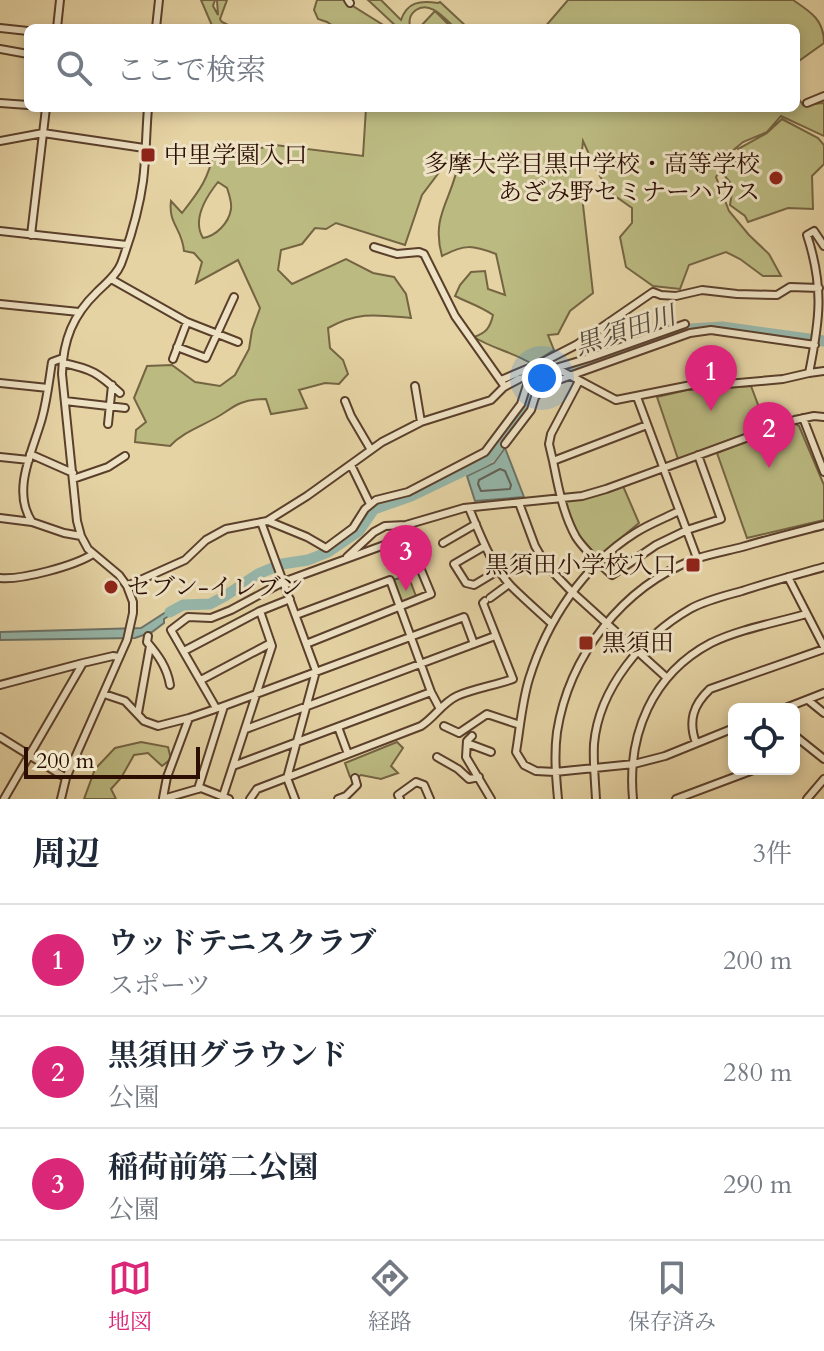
<!DOCTYPE html>
<html lang="ja">
<head>
<meta charset="utf-8">
<style>
  :root { --surface:#fff; --page:#f6f6f7; --text:#1f2937; --muted:#747a83; --line:#e0e1e3; --accent:#db2777 }
  body { margin:0; font-family:Cardo,"Noto Serif JP",serif; background:var(--page); color:var(--text) }
  .controls { position:absolute; right:24px; bottom:24px; display:grid; overflow:hidden; border-radius:12px; box-shadow:0 4px 12px #0003 }
  .controls button { width:72px; height:72px; display:grid; place-items:center; padding:0; border:0; border-bottom:2px solid var(--line); background:var(--surface); color:var(--text); font:40px sans-serif }
  .scale { position:absolute; left:24px; bottom:20px; width:176px; box-sizing:border-box; padding-left:8px; border:4px solid #2c0e03; border-top:0; font-size:22px; line-height:28px; white-space:nowrap; color:#2c0e03; -webkit-text-stroke:6px #eee2c4; paint-order:stroke }
  .you { position:absolute; left:542px; top:378px; width:28px; height:28px; margin:-20px; border:6px solid #fff; border-radius:50%; background:#1a73e8; box-shadow:0 0 0 12px #1a73e833 }
  .badge { display:grid; place-items:center; width:52px; height:52px; border-radius:50%; background:var(--accent); color:#fff; font-size:26px; font-weight:700 }
  .pin { position:absolute; translate:-50% -66px; filter:drop-shadow(0 2px 4px #0008) }
  .pin::after { content:''; position:absolute; top:42px; width:28px; height:24px; background:inherit; clip-path:polygon(0 0,100% 0,50% 100%) }
  .list { margin:0; padding:0; list-style:none }
  h2 { display:flex; justify-content:space-between; align-items:center; height:104px; margin:0; padding:0 32px; font-size:34px }
  h2 small { font-size:26px; font-weight:400; color:var(--muted) }
  .list li { display:grid; grid-template-columns:52px 1fr auto; gap:24px; align-items:center; box-sizing:border-box; height:112px; padding:0 32px; border-top:2px solid var(--line) }
  .list b { display:block; font-size:30px; white-space:nowrap }
  .list p { margin:0; font-size:26px; white-space:nowrap; color:var(--muted) }
  .list em { font-size:26px; font-style:normal; color:var(--muted) }
  .icon { flex:none; width:44px; height:44px; fill:none; stroke:currentColor; stroke-width:2; stroke-linecap:round; stroke-linejoin:round }
  .map { position:relative; flex:none; width:824px; height:799px; overflow:hidden }
  .search { position:absolute; background:var(--surface); box-shadow:0 4px 12px #0003; left:24px; right:24px; top:24px; height:88px; display:flex; align-items:center; gap:20px; box-sizing:border-box; padding:0 28px; border-radius:12px; color:var(--muted); font-size:30px }
  .sheet { height:440px; background:var(--surface) }
  nav { display:flex; justify-content:space-around; align-items:center; box-sizing:border-box; height:112px; border-top:2px solid var(--line); background:var(--surface); font-size:22px; color:var(--muted) }
  nav a { display:grid; justify-items:center; gap:4px }
  nav .on { color:var(--accent) }
  .map>svg:first-child { display:block }
</style>
</head>
<body>
<div class="map">
<svg width="824" height="799" viewBox="0 0 824 799">
  <rect width="100%" height="100%" fill="#e5d3a4"/>
  <filter id="stains"><feTurbulence type="fractalNoise" baseFrequency=".0025" numOctaves="4"/><feColorMatrix values="0 0 0 0 .2 0 0 0 0 .09 0 0 0 0 .02 0 0 0 .5 -.17"/></filter>
  <radialGradient id="worn" r=".72"><stop offset=".6" stop-color="#630" stop-opacity="0"/><stop offset="1" stop-color="#630" stop-opacity=".3"/></radialGradient>
  <!-- green -->
  <path fill="#bbba81" stroke="#746442" stroke-width="2" fill-rule="evenodd" d="M201 0H215L213 6 218 15 217 0H227L220 19 222 22 234 28H213Z
    M317 0H351L353 6 388 28H336L327 22 318 19 314 10Z
    M368 0H381L401 20C407 2 420 0 438 3L440 2 468 28H455C445 19 430 0 416 10 409 15 409 21 410 28H398Z
    M568 0H793C811 12 824 20 824 43L796 63V28H544Z
    M435 11 448 24 444 28H419Z
    M796 95 803 105 824 103V136L781 116 767 132 743 142 730 153 716 177 729 211 749 235 769 254 781 276H763L740 259 726 252 689 265 680 289 653 286 626 267 620 237 632 223V208L608 191 595 167 583 141 580 172 581 187 593 293 570 311 558 334 548 335 554 350 532 364C513 352 493 349 474 337 486 333 490 328 493 315 482 307 467 302 455 296L460 285 471 272 485 271 488 289 505 295 496 254C472 245 465 244 442 256 430 214 454 198 459 159L453 154 422 195 405 245 336 223 326 229 315 228 302 244 281 250 278 270 292 284 346 259 373 273 394 277 406 294 411 318C377 315 359 311 328 328L330 348 343 360 348 374 339 384 325 383 299 390 307 408 271 414 266 399C257 399 249 400 241 403 233 406 226 412 219 416 202 426 183 432 170 446L135 442 136 430 146 422 134 398 147 366 172 365 195 382 220 386 235 375 249 349 252 330 260 308 238 260 196 283 202 262 194 253 184 251C182 228 168 224 171 201L182 213C201 189 208 179 215 149L237 153 275 145 363 156 366 108H796ZM218 182 227 188C229 194 232 202 231 209 229 223 216 236 203 238 192 220 206 197 218 182Z
    M782 119 818 138 824 145V164L812 176 813 209 788 208 748 222 745 216 730 205 733 186 724 175 739 155 740 151 738 149 767 133Z
    M751 386 766 426 678 459 657 397 687 390Z
    M794 423 799 426 824 485V520L747 538 717 453Z
    M623 486 639 523 598 557 578 535 564 501Z
    M403 577 411 583 417 599 404 604 402 602 393 580Z
    M141 742 168 747 171 759 162 766 148 753 134 755 121 778 111 789 116 799H84L95 769 115 748Z
    M397 742 403 748 391 766 398 773 381 779 361 775 354 779 350 777 345 763Z"/>
  <!-- water -->
  <path fill="#96b7ab" stroke="#6c7368" stroke-width="2" d="M505 448 524 497 475 501 467 476 494 463Z
    M180 603 182 607 164 619V623L152 632 135 638 0 640V632L141 628Z"/>
  <g fill="none" stroke-linecap="round" stroke-linejoin="round">
    <!-- shore -->
    <path stroke="#616257" stroke-width="2" d="M500 469 505 471 511 485 510 489 481 491 478 484 479 480Z"/>
    <!-- river -->
    <path stroke="#96b7ab" stroke-width="11" d="M170 612 183 605 210 604 225 596 258 574 282 564 308 560 328 552 359 531 374 509 411 496 484 461 491 456 528 405 537 385 546 379 691 329 722 327 824 341"/>
    <defs>
      <path id="minor" d="M348 0 350 3
        M0 28 28 31
        M57 28 60 0
        M156 28 159 0
        M0 49 28 54
        M0 103 28 105
        M807 103 824 96
        M0 141 43 133 144 148
        M0 231 127 245
        M31 235 46 108
        M824 246 814 231 807 235C824 287 820 319 809 373L824 371
        M374 247 397 254 419 252 424 254 455 316 503 384
        M111 279 187 322 238 342
        M0 304 79 312
        M177 347 206 358 234 297
        M63 358 52 362C49 381 47 400 42 418 33 451 11 490 32 522L64 533 81 536
        M173 359 187 322
        M63 363C92 369 98 373 120 393
        M556 368 616 400 696 384H727L783 379 809 373
        M501 380 541 363 576 345 653 292 661 295 676 296 702 290 737 294 777 295 790 287 819 288
        M0 383 48 388
        M415 386 421 422
        M637 397 697 558
        M65 401 125 408
        M345 401 351 416 371 450
        M803 418 824 472
        M108 424 112 385
        M647 425 553 461C558 486 563 514 576 537 585 551 600 564 612 575L656 545 687 530 721 519 698 455
        M505 444 531 410 535 397 547 384 690 333 711 330 815 345
        M30 454 73 473
        M0 457 29 460
        M553 461 549 444 551 434 579 381
        M351 465 370 504
        M73 479 108 467 125 456
        M519 503 535 546 546 565 572 592 667 678
        M469 508C480 534 491 565 511 586 524 599 539 612 552 624
        M679 511C665 518 649 524 635 533 583 566 547 621 529 679 522 702 520 728 516 752L524 765 536 771 555 772 634 764 665 756 734 728
        M0 518 32 522
        M268 521 307 537 326 548 353 528 365 509 376 500 408 492 485 452 521 404 528 382V376
        M261 522 316 671 287 778 295 799
        M443 543 476 524
        M485 546 454 564 466 583 474 585 499 570
        M347 557 374 532 385 526 406 525 464 508 582 496 606 489 795 420 814 416 824 417
        M788 577 824 647
        M0 578C22 580 74 566 93 554
        M127 586 185 560 206 540 226 529 267 521 307 496 382 442 421 422 491 400 504 387 519 379 589 358 685 324
        M490 598 509 584
        M296 615 390 580 431 692 440 709
        M148 636 147 642C158 655 167 667 170 685
        M184 651 260 611 290 599
        M201 680 271 643
        M0 685 83 663 113 656 119 657
        M104 694 125 701 144 721 158 726 189 718 224 706 464 617 474 644
        M808 700 824 713
        M216 708 171 630 188 617 211 618 231 610 283 582 398 540 421 570 431 594 306 644
        M783 709 824 693
        M138 713 150 646
        M444 726 459 733 487 714 520 725
        M338 727 348 754
        M246 729 495 636
        M794 735 824 759
        M472 736 467 741 466 757 491 799
        M0 737 66 778
        M467 743 491 752
        M696 743C688 721 693 705 710 689L824 649
        M437 757 458 769 469 779 479 777
        M233 766 431 692
        M198 789 224 706
        M223 796 272 646 260 611
        M163 798 167 777 189 718
        M4 799 83 663
        M61 799 66 778 127 640 133 613V602L127 586 119 575 88 549 81 536 77 521 62 374C63 340 73 315 97 292 106 283 116 276 121 264 131 237 139 210 143 181 146 157 146 132 148 108
        M163 799 201 788 229 799
        M250 799 257 789 421 726C435 717 442 703 457 696 473 689 496 685 513 679L483 603 485 601
        M338 799 346 796 357 785 355 778
        M400 799 398 795 416 782 424 785 430 799
        M558 799C556 777 554 755 557 732 569 656 622 587 695 559 710 554 726 551 742 547 769 539 797 532 824 525
        M596 799C595 781 593 762 594 744 599 688 643 636 690 609 706 600 724 596 742 591 769 582 796 575 824 567
        M633 799C627 735 652 674 711 643 740 629 775 623 806 614
        M676 799 756 769
        M807 799 824 779"/>
    </defs>
    <!-- minor casing -->
    <use href="#minor" stroke="#5a3f2b" stroke-width="10"/>
    <!-- minor -->
    <use href="#minor" stroke="#eee2c4" stroke-width="6"/>
  </g>
  <!-- markers -->
  <g fill="#8f2418" stroke="#eee2c4" stroke-width="3">
    <rect x="140" y="147" width="16" height="16" rx="4"/>
    <circle cx="776" cy="178" r="8"/>
    <rect x="685" y="557" width="16" height="16" rx="4"/>
    <circle cx="111" cy="587" r="8"/>
    <rect x="578" y="635" width="16" height="16" rx="4"/>
  </g>
  <g text-anchor="middle" stroke-width="6" stroke-linejoin="round" paint-order="stroke">
    <!-- poi labels -->
    <g font-size="24" fill="#2c0e03" stroke="#eee2c4" text-anchor="start">
      <text x="164" y="163">中里学園入口</text>
      <text x="760" y="172" text-anchor="end">多摩大学目黒中学校・高等学校<tspan x="760" dy="28">あざみ野セミナーハウス</tspan></text>
      <text x="677" y="573" text-anchor="end">黒須田小学校入口</text>
      <text x="127" y="595">セブン-イレブン</text>
      <text x="602" y="651">黒須田</text>
    </g>
    <!-- water labels -->
    <g font-size="26" font-style="italic" fill="#51493e" stroke="#eee2c4">
      <text transform="translate(625 330) rotate(-18)" y="9">黒須田川</text>
    </g>
  </g>
  <rect width="100%" height="100%" filter="url(#stains)"/>
  <rect width="100%" height="100%" fill="url(#worn)"/>
</svg>
<div class="controls">
<button><svg class="icon" aria-label="locate" viewBox="0 0 24 24"><circle cx="12" cy="12" r="6"/><path d="M12 2v4M12 18v4M2 12h4M18 12h4"/></svg></button>
</div>
<div class="scale">200 m</div>
<div class="you"></div>
<div class="pin badge" style="left:711px;top:411px">1</div>
<div class="pin badge" style="left:769px;top:468px">2</div>
<div class="pin badge" style="left:406px;top:591px">3</div>
<div class="search"><svg class="icon" aria-label="search" viewBox="0 0 24 24"><circle cx="10" cy="10" r="6"/><path d="M15 15l6 6"/></svg>ここで検索</div>
</div>
<section class="sheet">
<h2>周辺<small>3件</small></h2>
<ul class="list">
<li><span class="badge">1</span><div><b>ウッドテニスクラブ</b><p>スポーツ</p></div><em>200 m</em></li>
<li><span class="badge">2</span><div><b>黒須田グラウンド</b><p>公園</p></div><em>280 m</em></li>
<li><span class="badge">3</span><div><b>稲荷前第二公園</b><p>公園</p></div><em>290 m</em></li>
</ul>
</section>
<nav>
<a class="on"><svg class="icon" aria-label="map" viewBox="0 0 24 24"><path d="M3 6l6-2 6 2 6-2v14l-6 2-6-2-6 2zM9 4v14M15 6v14"/></svg>地図</a>
<a><svg class="icon" aria-label="directions" viewBox="0 0 24 24"><path d="M12 3l9 9-9 9-9-9zM9 14v-3h6M13 9l2 2-2 2"/></svg>経路</a>
<a><svg class="icon" aria-label="saved" viewBox="0 0 24 24"><path d="M7 4h10v16l-5-4-5 4z"/></svg>保存済み</a>
</nav>
</body>
</html>
